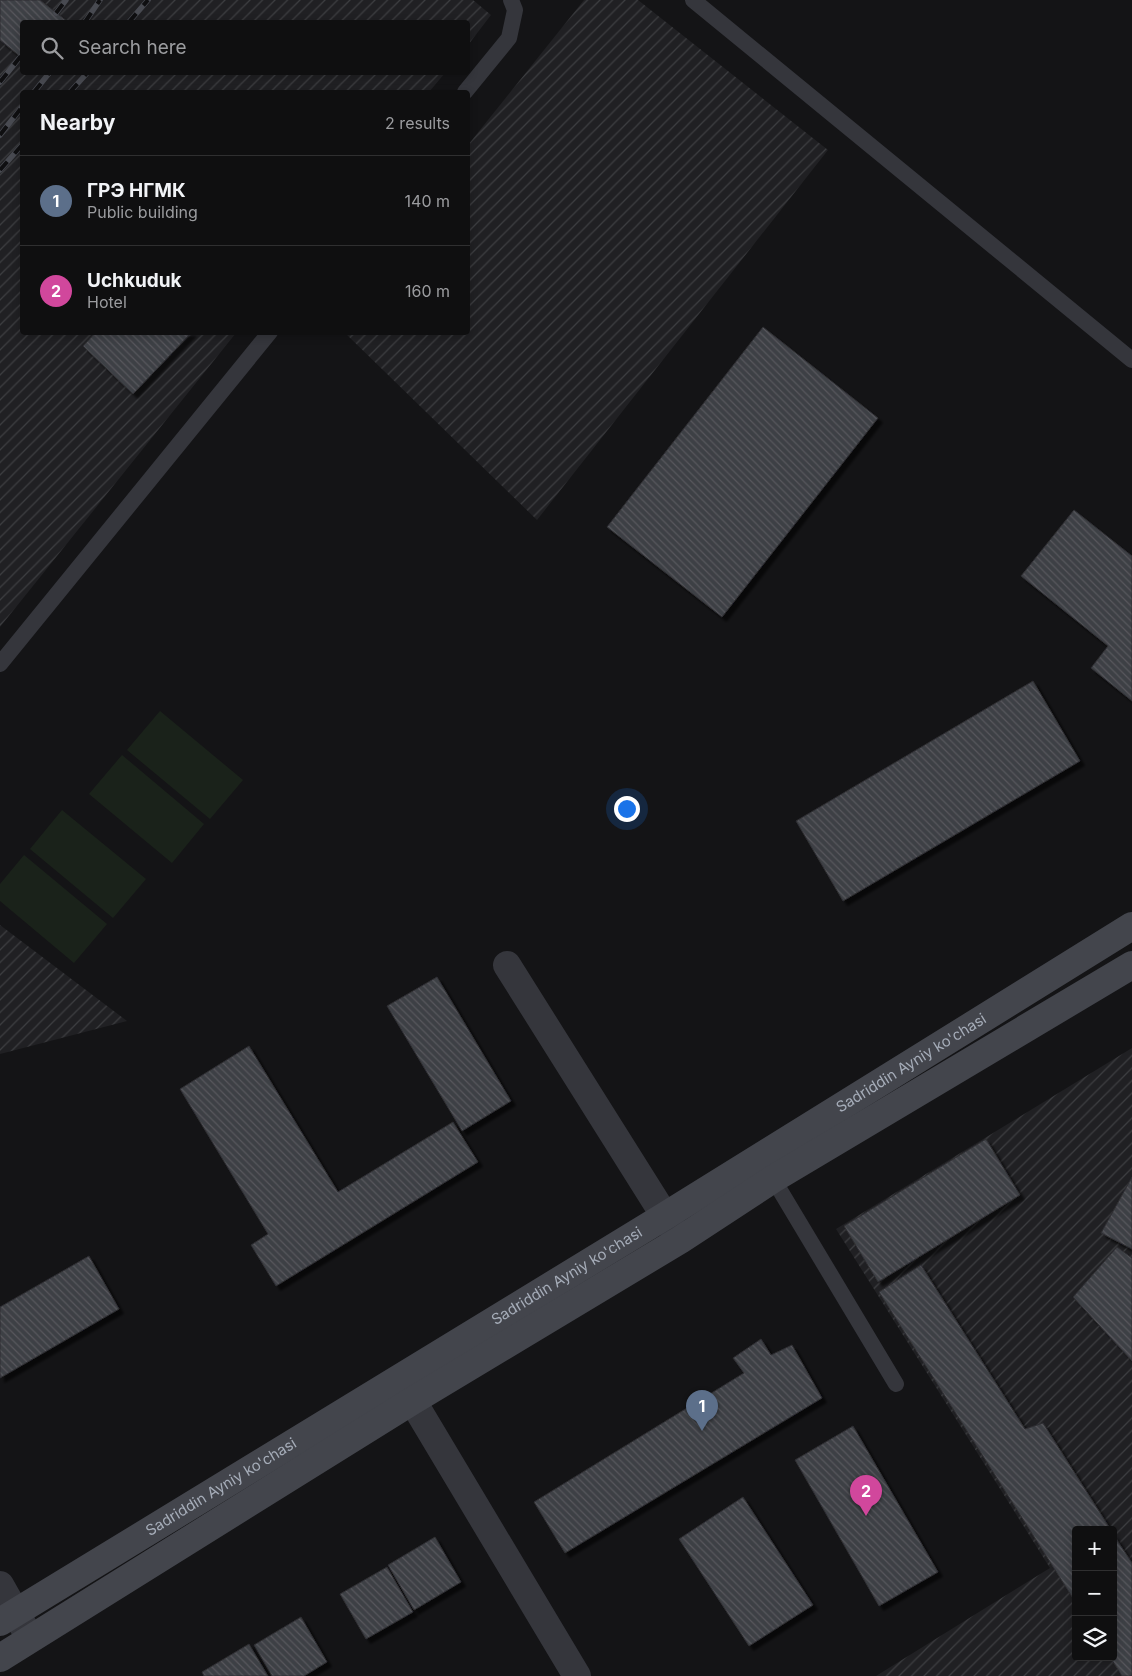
<!DOCTYPE html>
<html lang="en">
<head>
<meta charset="utf-8">
<style>
  :root { --surface:#0f0f10; --page:#181819; --text:#f1f3f6; --muted:#9b9c9f; --line:#2f2f30; --accent:#7c3aed }
  body { margin:0; font-family:Inter,sans-serif; background:var(--page); color:var(--text) }
  .controls { position:absolute; right:15px; bottom:15px; display:grid; overflow:hidden; border-radius:5px; box-shadow:0 2px 8px #0003 }
  .controls button { width:45px; height:45px; display:grid; place-items:center; padding:0; border:0; border-bottom:1px solid var(--line); background:var(--surface); color:var(--text); font:25px sans-serif }
  .you { position:absolute; left:626px; top:808px; width:18px; height:18px; margin:-12px; border:4px solid #fff; border-radius:50%; background:#1a73e8; box-shadow:0 0 0 8px #1a73e833 }
  .badge { display:grid; place-items:center; width:32px; height:32px; border-radius:50%; background:var(--accent); color:#fff; font-size:16px; font-weight:700 }
  .pin { position:absolute; translate:-50% -41px; filter:drop-shadow(0 1px 2px #0008) }
  .pin::after { content:''; position:absolute; top:26px; width:18px; height:15px; background:inherit; clip-path:polygon(0 0,100% 0,50% 100%) }
  .list { margin:0; padding:0; list-style:none }
  h2 { display:flex; justify-content:space-between; align-items:center; height:65px; margin:0; padding:0 20px; font-size:21px }
  h2 small { font-size:16px; font-weight:400; color:var(--muted) }
  .list li { display:grid; grid-template-columns:32px 1fr auto; gap:15px; align-items:center; box-sizing:border-box; height:90px; padding:0 20px; border-top:1px solid var(--line) }
  .list b { display:block; font-size:19px; white-space:nowrap }
  .list p { margin:0; font-size:16px; white-space:nowrap; color:var(--muted) }
  .list em { font-size:16px; font-style:normal; color:var(--muted) }
  .icon { flex:none; width:28px; height:28px; fill:none; stroke:currentColor; stroke-width:2; stroke-linecap:round; stroke-linejoin:round }
  .map { position:relative; flex:none; width:1132px; height:1676px; overflow:hidden }
  .search { position:absolute; background:var(--surface); box-shadow:0 2px 8px #0003; left:20px; top:20px; width:450px; height:55px; display:flex; align-items:center; gap:12px; box-sizing:border-box; padding:0 18px; border-radius:5px; color:var(--muted); font-size:19px }
  .panel { position:absolute; background:var(--surface); box-shadow:0 2px 8px #0003; left:20px; top:90px; width:450px; height:245px; border-radius:5px }
  .map>svg:first-child { display:block }
</style>
</head>
<body>
<div class="map">
<svg width="1132" height="1676" viewBox="0 0 1132 1676">
  <defs>
    <pattern id="industrial-furrows" width="10" height="10" patternUnits="userSpaceOnUse" patternTransform="scale(1.25)"><rect width="10" height="10" fill="#202023"/><path d="M-1 1l2-2M0 10L10 0M9 11l2-2" fill="none" stroke="#3d3e41"/></pattern>
    <pattern id="building-back-hatch" width="6" height="6" patternUnits="userSpaceOnUse" patternTransform="scale(1.25)"><rect width="6" height="6" fill="#3e3f44"/><path d="M-1 5l2 2M0 0l6 6M5-1l2 2" fill="none" stroke="#57585d"/></pattern>
    <filter id="shadow"><feDropShadow dx="4.5" dy="4.5" stdDeviation="1" flood-color="#0009"/></filter>
  </defs>
  <rect width="100%" height="100%" fill="#141416"/>
  <!-- industrial -->
  <path fill="url(#industrial-furrows)" fill-rule="evenodd" d="M0 0H473L491 15 468 45V22H22V72L445 73 429 92H22V332L236 333 0 627Z
    M584 0H638L828 150 537 520 345 333 468 332V145Z
    M0 925 127 1021 0 1054Z
    M1132 1048V1676H876L1050 1568 836 1229ZM1076 1530H1113V1657H1076Z"/>
  <!-- green -->
  <path fill="#1a221a" d="M160 711 243 780 210 819 127 750Z
    M122 755 204 824 172 863 89 794Z
    M62 810 146 879 113 918 30 849Z
    M24 855 107 924 74 963 0 901V884Z"/>
  <!-- building -->
  <path fill="url(#building-back-hatch)" stroke="#2e2e32" filter="url(#shadow)" d="M0 0H40L68 22H22V58L0 40Z
    M763 327 878 418 722 617 607 527Z
    M96 332H192L133 394 83 346Z
    M1074 510 1132 556V701L1091 668 1108 646 1021 576Z
    M1033 681 1080 761 843 901 796 821Z
    M437 977 511 1101 462 1131 387 1006Z
    M249 1046 338 1192 453 1122 478 1162 276 1286 251 1245 268 1234 180 1089Z
    M986 1139 1020 1195 878 1282 844 1226Z
    M1132 1177V1249L1101 1233Z
    M1117 1247 1132 1258V1361L1073 1297Z
    M89 1256 119 1309 0 1378V1307Z
    M921 1265 1025 1429 1043 1423 1111 1530H1076V1603L879 1292Z
    M761 1339 771 1355 792 1345 822 1398 565 1553 534 1502 744 1373 733 1358Z
    M853 1426 938 1572 879 1606 795 1460Z
    M743 1497 813 1605 749 1646 679 1539Z
    M1113 1534 1132 1563V1676H1122L1110 1657H1113Z
    M435 1537 461 1582 414 1610 388 1565Z
    M387 1567 413 1612 366 1639 340 1594Z
    M301 1617 327 1662 304 1676H272L254 1645Z
    M249 1644 268 1676H204L202 1672Z"/>
  <g fill="none" stroke-linecap="round" stroke-linejoin="round">
    <!-- service -->
    <path stroke="#35363c" stroke-width="16" d="M693 0 1132 360
      M465 92 509 38 515 10 511 0
      M0 664 270 332
      M769 1172 896 1384"/>
    <!-- minor -->
    <path stroke="#35363c" stroke-width="28" d="M507 965 678 1237
      M400 1380 577 1676
      M0 1585 30 1638"/>
    <!-- secondary -->
    <g stroke="#43454c" stroke-width="28">
      <path id="s1" d="M0 1622 665 1216 1132 926"/>
      <path d="M0 1658 412 1401 680 1240 773 1179 1132 965"/>
    </g>
    <defs>
      <path id="rail" d="M56 13 66 0
        M85 22 100 0
        M129 22 148 0
        M0 82 21 56
        M34 92 50 72
        M70 92 88 72
        M0 135 22 107
        M0 170 22 145"/>
    </defs>
    <!-- rail casing -->
    <use href="#rail" stroke="#484a51" stroke-width="5.5"/>
    <!-- rail -->
    <use href="#rail" stroke="#0f0f11" stroke-width="4" stroke-dasharray="11" stroke-linecap="butt"/>
  </g>
  <g text-anchor="middle" stroke-width="4.5" stroke-linejoin="round" paint-order="stroke">
    <!-- street labels -->
    <g font-size="15" fill="#a5acb8" stroke="#0f0f11">
      <text dy="5" stroke="none"><textPath href="#s1" startOffset="1069">Sadriddin Ayniy ko'chasi</textPath></text>
      <text dy="5" stroke="none"><textPath href="#s1" startOffset="664">Sadriddin Ayniy ko'chasi</textPath></text>
      <text dy="5" stroke="none"><textPath href="#s1" startOffset="259">Sadriddin Ayniy ko'chasi</textPath></text>
    </g>
  </g>
</svg>
<div class="controls">
<button>+</button>
<button>−</button>
<button><svg class="icon" aria-label="layers" viewBox="0 0 24 24"><path d="M12 4l9 5-9 5-9-5zM3 14l9 5 9-5"/></svg></button>
</div>
<div class="you"></div>
<div class="pin badge" style="left:702px;top:1431px;background:#5c6f8a">1</div>
<div class="pin badge" style="left:866px;top:1516px;background:#d1479c">2</div>
<div class="search"><svg class="icon" aria-label="search" viewBox="0 0 24 24"><circle cx="10" cy="10" r="6"/><path d="M15 15l6 6"/></svg>Search here</div>
<section class="panel">
<h2>Nearby<small>2 results</small></h2>
<ul class="list">
<li><span class="badge" style="background:#5c6f8a">1</span><div><b>ГРЭ НГМК</b><p>Public building</p></div><em>140 m</em></li>
<li><span class="badge" style="background:#d1479c">2</span><div><b>Uchkuduk</b><p>Hotel</p></div><em>160 m</em></li>
</ul>
</section>
</div>
</body>
</html>
